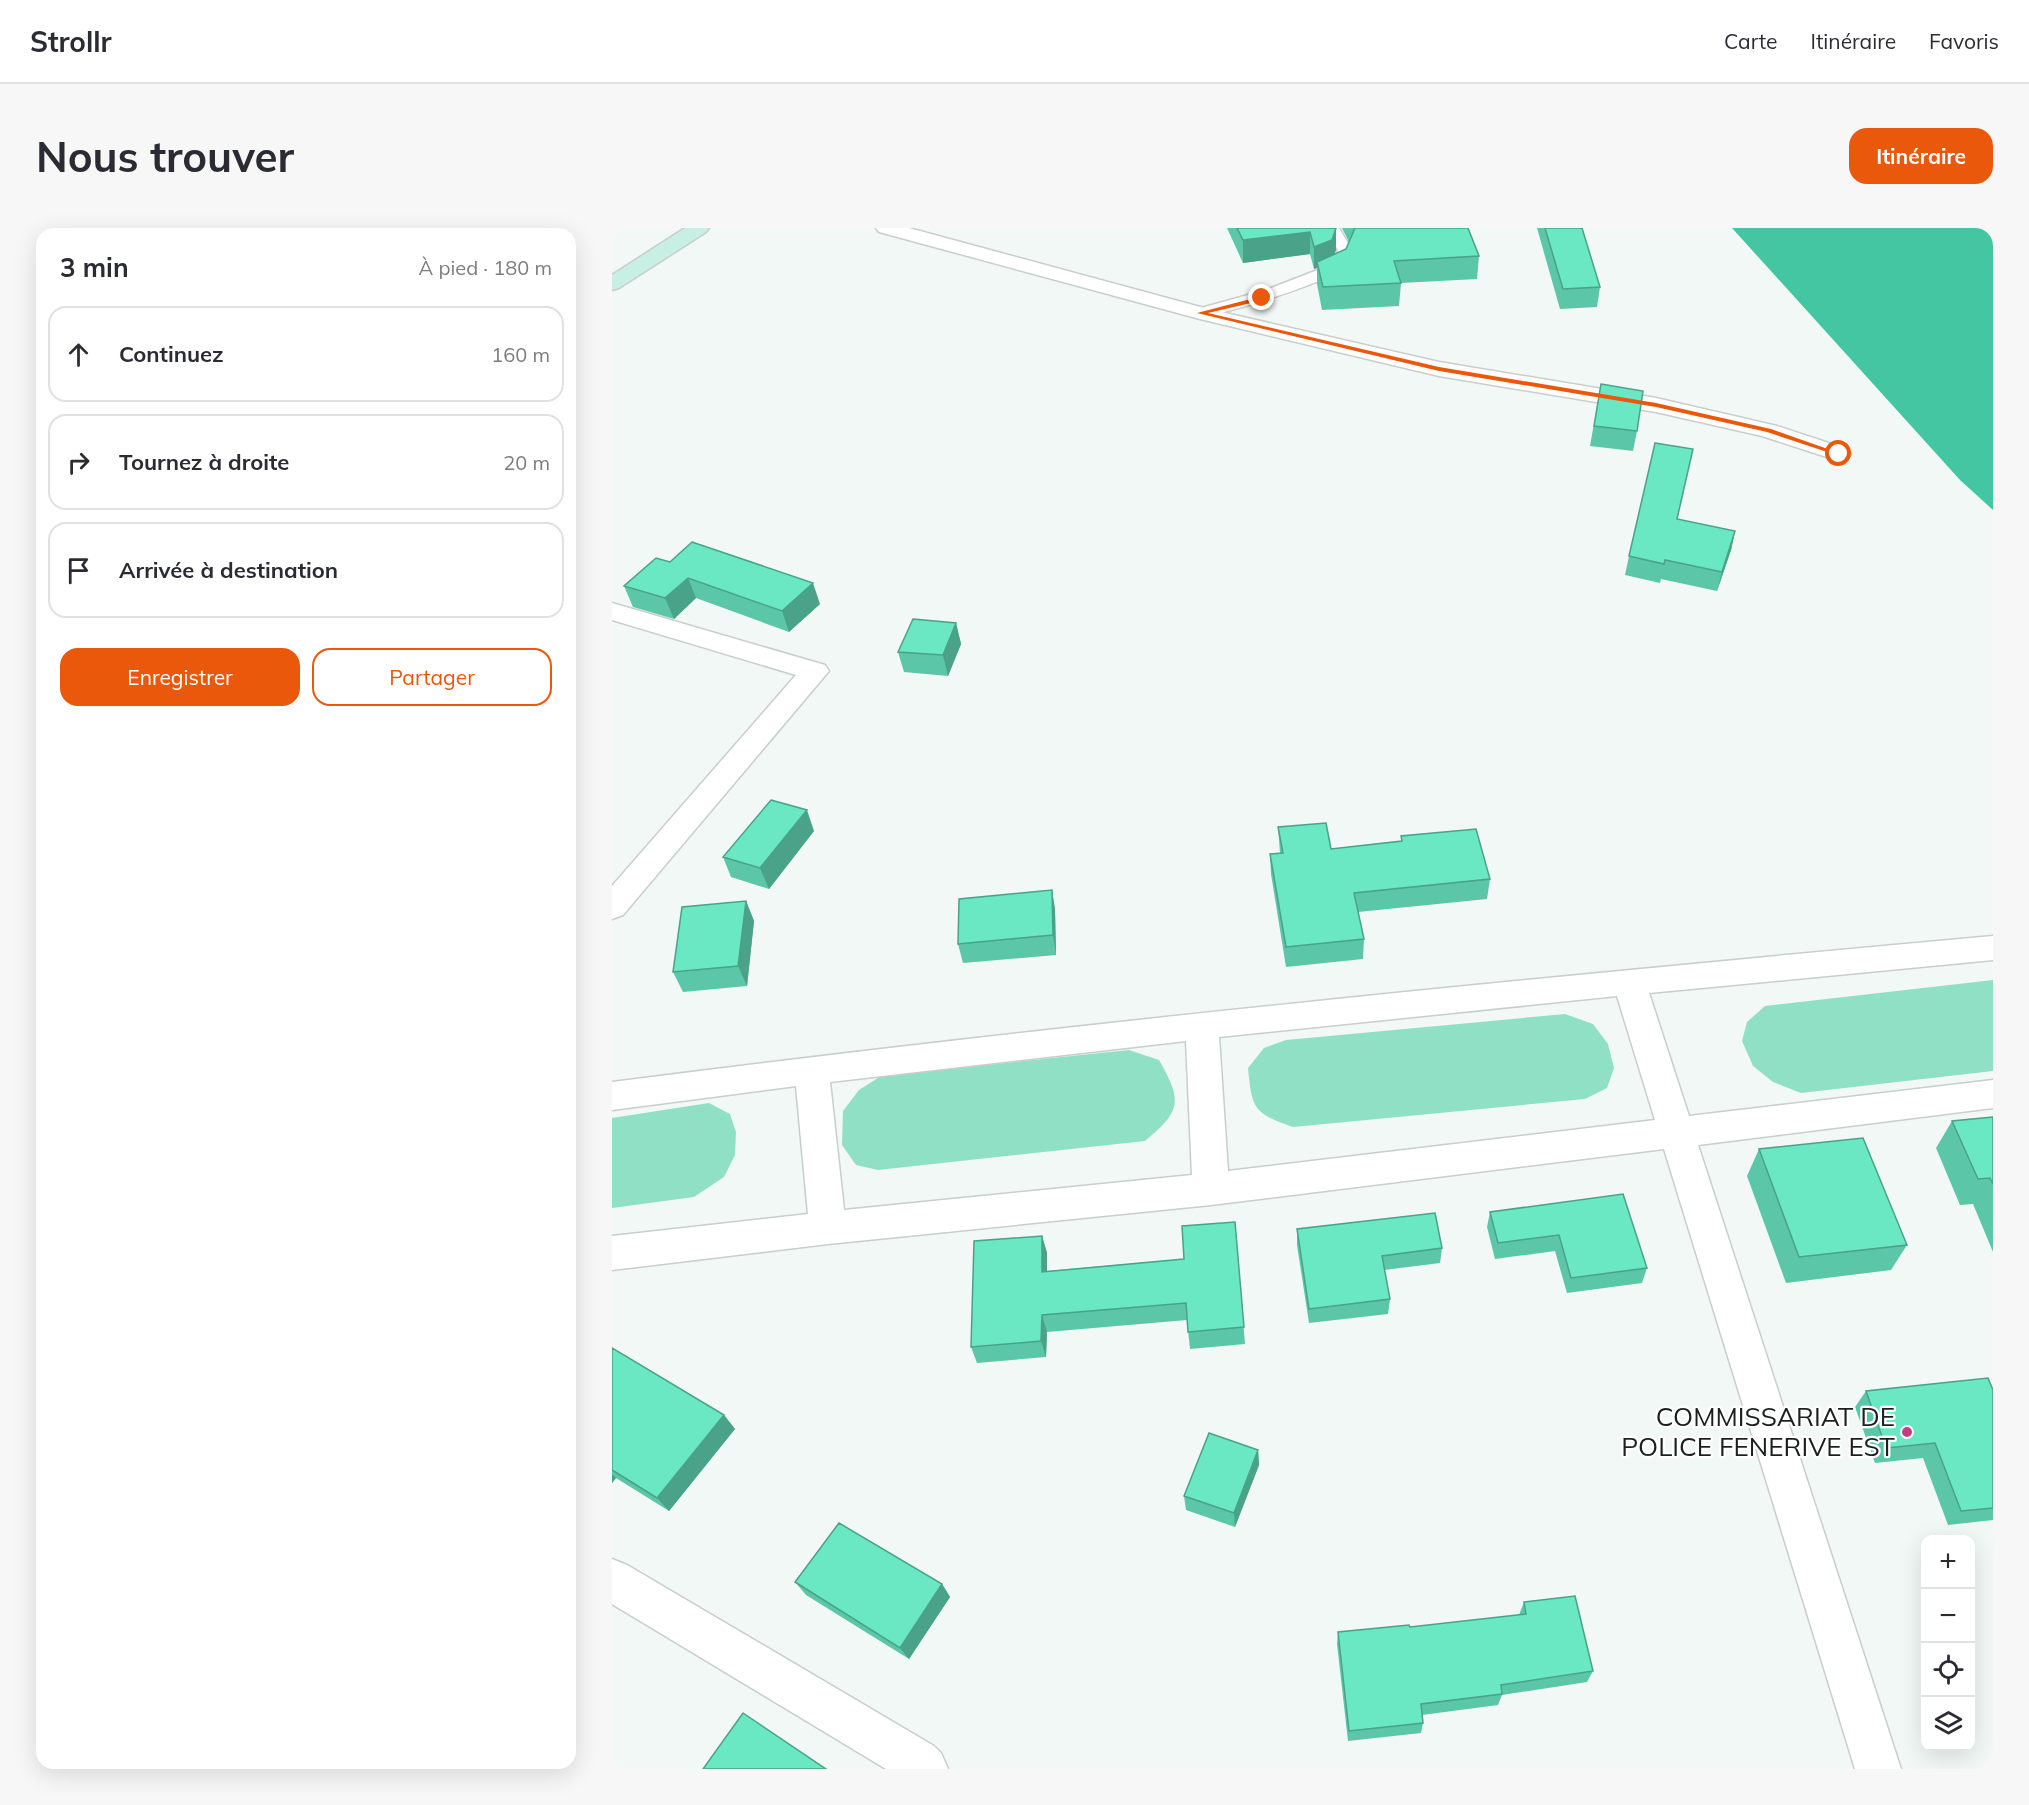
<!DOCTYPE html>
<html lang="fr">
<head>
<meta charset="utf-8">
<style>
  :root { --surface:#fff; --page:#f7f7f7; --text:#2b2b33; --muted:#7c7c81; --line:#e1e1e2; --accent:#ea580c }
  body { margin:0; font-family:Mulish,sans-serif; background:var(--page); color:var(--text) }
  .controls { position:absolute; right:18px; bottom:18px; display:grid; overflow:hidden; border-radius:12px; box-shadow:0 6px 24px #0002 }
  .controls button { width:54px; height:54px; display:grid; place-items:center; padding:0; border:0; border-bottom:2px solid var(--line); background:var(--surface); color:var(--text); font:30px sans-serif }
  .stop { position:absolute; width:18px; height:18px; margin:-14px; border:4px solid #ea580c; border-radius:50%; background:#fff }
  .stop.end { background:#ea580c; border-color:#fff; box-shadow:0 2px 6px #0008 }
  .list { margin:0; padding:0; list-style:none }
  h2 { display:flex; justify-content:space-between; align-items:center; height:78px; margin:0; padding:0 24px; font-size:26px }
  h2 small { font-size:20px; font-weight:400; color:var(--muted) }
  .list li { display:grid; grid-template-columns:39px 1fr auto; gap:18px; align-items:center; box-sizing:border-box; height:96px; margin:0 12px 12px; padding:0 12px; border:2px solid var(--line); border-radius:18px }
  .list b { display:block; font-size:22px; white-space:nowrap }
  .list em { font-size:20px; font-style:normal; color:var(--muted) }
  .actions { display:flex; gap:12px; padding:18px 24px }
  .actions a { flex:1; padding:14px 0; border:2px solid var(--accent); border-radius:18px; text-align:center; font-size:21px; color:var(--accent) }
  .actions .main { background:var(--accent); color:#fff }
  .icon { flex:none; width:33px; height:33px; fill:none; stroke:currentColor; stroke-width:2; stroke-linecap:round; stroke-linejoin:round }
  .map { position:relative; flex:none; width:1381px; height:1541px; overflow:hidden; border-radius:18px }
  header { display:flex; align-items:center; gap:36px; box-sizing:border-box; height:84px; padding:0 30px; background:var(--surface); border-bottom:2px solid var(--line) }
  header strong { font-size:28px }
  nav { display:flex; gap:33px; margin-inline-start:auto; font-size:21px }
  .intro { display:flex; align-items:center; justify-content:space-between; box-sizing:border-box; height:144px; padding:0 36px }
  h1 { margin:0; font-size:42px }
  .button { padding:15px 27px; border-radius:18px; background:var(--accent); color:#fff; font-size:21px; font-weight:700 }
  main { display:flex; gap:36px; padding:0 36px }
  aside { flex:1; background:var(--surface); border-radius:18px; box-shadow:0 6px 24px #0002 }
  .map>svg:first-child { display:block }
</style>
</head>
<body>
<header>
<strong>Strollr</strong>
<nav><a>Carte</a><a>Itinéraire</a><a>Favoris</a></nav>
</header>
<div class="intro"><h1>Nous trouver</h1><a class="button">Itinéraire</a></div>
<main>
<aside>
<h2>3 min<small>À pied · 180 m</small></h2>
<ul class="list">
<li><svg class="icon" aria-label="ahead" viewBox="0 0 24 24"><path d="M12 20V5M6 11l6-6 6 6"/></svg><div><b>Continuez</b></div><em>160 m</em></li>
<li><svg class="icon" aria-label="right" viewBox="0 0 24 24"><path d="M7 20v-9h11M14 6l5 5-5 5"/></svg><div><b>Tournez à droite</b></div><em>20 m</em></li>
<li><svg class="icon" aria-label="arrive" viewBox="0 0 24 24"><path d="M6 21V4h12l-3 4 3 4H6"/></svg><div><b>Arrivée à destination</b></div></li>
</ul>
<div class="actions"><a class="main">Enregistrer</a><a>Partager</a></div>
</aside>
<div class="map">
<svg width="1381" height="1541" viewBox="0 0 1381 1541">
  <rect width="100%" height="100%" fill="#f2f8f6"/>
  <!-- green -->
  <path fill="#90e0c6" d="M1381 752V843L1189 865 1161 854 1141 838 1130 813 1135 794 1153 778Z
    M953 786 981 796 996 816 1002 840 995 860 973 871 681 899C642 885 640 882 636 840L652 820 674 812Z
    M517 822 547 832C570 872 570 883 533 913L266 942 244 937 230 917 231 883 247 862 269 848Z
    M97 875 118 886 124 904 123 927 112 949 82 969 0 980V890Z"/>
  <!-- water -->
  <path fill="#44c6a3" d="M1120 0H1381V282L1348 252Z"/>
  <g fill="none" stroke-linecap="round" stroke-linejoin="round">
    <defs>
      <path id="lane" d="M713 0H727L740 22 733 42C686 63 638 78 588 90L580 85 582 82 654 62 721 36 726 22Z"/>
      <path id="street" d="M264 0H297L592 80 827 134 1044 170 1165 198 1235 221 1239 226 1235 231 1227 233 1150 208 1044 184 827 148 588 91 267 4Z
        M0 375 213 437 217 443 11 687 0 691V658L184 447 0 392Z
        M1381 708V732L1037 765 1077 888 1381 852V880L1086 917 1289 1541H1243L1052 921 599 977 216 1016 0 1042V1008L196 986 184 858 0 882V854C459 795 920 750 1381 708ZM1005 768 1043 892 616 943 607 809ZM574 813 580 947 232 982 218 854Z
        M0 1331 15 1337 322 1518 329 1525 336 1541H274L0 1376Z"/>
      <path id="secondary" d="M73 0H97L94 4 7 60 0 62V47Z"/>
    </defs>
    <!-- lane casing -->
    <use href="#lane" stroke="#c8cecc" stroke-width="3"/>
    <!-- street casing -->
    <use href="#street" stroke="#c8cecc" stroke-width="3"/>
    <!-- secondary casing -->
    <use href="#secondary" stroke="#c8cecc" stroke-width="3"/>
    <!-- lane -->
    <use href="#lane" fill="#fff" fill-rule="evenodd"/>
    <!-- street -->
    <use href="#street" fill="#fff" fill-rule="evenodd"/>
    <!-- secondary -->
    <use href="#secondary" fill="#c8efe4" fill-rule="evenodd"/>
  </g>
  <!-- wall -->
  <path fill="#5bc7a8" d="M615 0H724V22L722 27 734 21 737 14 730 0H856L867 28 865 51 789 55 787 78 710 82 705 56V40L702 41 698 26 631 35Z
    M925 0H970L988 59 985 79 948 81Z
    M989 156 1025 203 1021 223 978 218Z
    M1065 291 1123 303 1119 322 1105 363 1049 351 1048 355 1013 347 1017 328Z
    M44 330 208 376 177 404 84 370 62 391 21 379 12 358Z
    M344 395 349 416 336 448 292 444 286 424Z
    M666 599 719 621 789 613V608L878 651 875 671 746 684 752 711 751 731 674 739 659 646 658 626 668 625Z
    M202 603 157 661 119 649 111 629Z
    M440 662 443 682 444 727 351 735 346 716Z
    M134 673 142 693 135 758 71 764 61 744Z
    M1381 889V1024L1361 976 1348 977 1324 920 1340 893Z
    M1147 921 1295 1017 1279 1042 1174 1055 1135 948Z
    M1011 966 1035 1040 1030 1055 955 1065 943 1023 883 1031 875 999 878 984Z
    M623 994 633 1116 578 1121 575 1092 435 1104 434 1129 365 1135 359 1119 430 1008 435 1025V1043L572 1031Z
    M685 1001 830 1020 828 1035 772 1042 778 1071 776 1086 697 1095 685 1017Z
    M0 1120 112 1187 123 1201 57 1283 4 1250 0 1255Z
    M1381 1162V1292L1336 1297 1311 1230 1263 1235 1243 1179 1254 1163Z
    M646 1222 647 1237 623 1299 574 1282 572 1268Z
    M183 1354 330 1356 338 1369 297 1431 194 1367Z
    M912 1374 981 1443 975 1454 890 1467 886 1477 810 1487 811 1495 809 1505 736 1513 725 1416 726 1404 798 1399 907 1387Z"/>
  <!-- shaded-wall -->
  <path fill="#4aa288" d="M724 0V22L719 34H705V40L702 41V19Z
    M698 4V26L631 35V12Z
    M1123 303 1119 322 1105 363 1110 344Z
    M76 350 84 370 62 391 53 370Z
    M201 355 208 376 177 404 170 383Z
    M344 395 349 416 336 448 331 427Z
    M195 582 202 603 157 661 148 640Z
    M440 662 443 682 444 727 441 707Z
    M134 673 142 693 135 758 126 738Z
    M430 1008 435 1025V1061L430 1044Z
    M430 1087 435 1104 434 1129 429 1113Z
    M112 1187 123 1201 57 1283 45 1270Z
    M646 1222 647 1237 623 1299 622 1285Z
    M0 1246 4 1250 0 1255Z
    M330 1356 338 1369 297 1431 288 1420Z"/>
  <!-- building -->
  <path fill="#6ae7c3" stroke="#4aa288" stroke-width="1.5" d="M625 0H724L720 12 702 19 698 4 631 12Z
    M743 0H856L867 28 782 33 789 55 711 59 705 34 734 21Z
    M933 0H970L988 59 951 61Z
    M989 156 1031 163 1025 203 982 198Z
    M1043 215 1081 221 1065 291 1123 303 1110 344 1053 332 1052 336 1017 328Z
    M80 314 201 355 170 383 76 350 53 370 12 358 44 330 58 334Z
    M301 391 344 395 331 427 286 424Z
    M159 572 195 582 148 640 111 629Z
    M714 595 719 621 790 613 789 608 864 601 878 651 742 665 752 711 674 719 658 626 671 625 666 599Z
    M440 662 441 707 346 716 347 671Z
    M134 673 126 738 61 744 70 679Z
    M1381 889V956L1378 950 1366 951 1340 893Z
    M1251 910 1295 1017 1187 1029 1147 921Z
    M1011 966 1035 1040 959 1050 947 1007 886 1015 878 984Z
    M823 985 830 1020 770 1028 778 1071 697 1081 685 1001Z
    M623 994 632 1099 576 1104 574 1075 430 1087 429 1113 359 1119 362 1013 430 1008V1044L572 1031 570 998Z
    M0 1120 112 1187 45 1270 0 1242Z
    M1376 1150 1381 1162V1280L1349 1283 1323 1215 1274 1220 1254 1163Z
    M597 1205 646 1222 622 1285 572 1268Z
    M227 1295 330 1356 288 1420 183 1354Z
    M963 1368 981 1443 889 1457 890 1466 809 1476 811 1495 737 1503 726 1404 797 1397 798 1399 914 1386 912 1374Z
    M131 1485 214 1541H91Z"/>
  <!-- route -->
  <path fill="#ea580c" d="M650 68 652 72 596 85 827 139 1044 175 1159 201 1230 226 1224 227 1155 204 1044 179 827 143 585 85Z"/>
  <!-- markers -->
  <circle fill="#c13e83" stroke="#fff" stroke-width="2" cx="1295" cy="1204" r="6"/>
  <g text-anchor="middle" stroke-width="4.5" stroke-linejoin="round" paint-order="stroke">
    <!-- near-poi labels -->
    <g font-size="26" fill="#1d1f1f" stroke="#fff" text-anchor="end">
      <text x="1283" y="1198">COMMISSARIAT DE<tspan x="1283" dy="30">POLICE FENERIVE EST</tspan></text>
    </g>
  </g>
</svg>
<div class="controls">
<button>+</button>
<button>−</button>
<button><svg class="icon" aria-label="locate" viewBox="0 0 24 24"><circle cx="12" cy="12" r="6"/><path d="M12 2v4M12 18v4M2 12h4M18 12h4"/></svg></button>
<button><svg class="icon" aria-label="layers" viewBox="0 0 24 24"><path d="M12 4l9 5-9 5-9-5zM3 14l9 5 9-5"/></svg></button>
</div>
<div class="stop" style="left:1227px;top:226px"></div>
<div class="stop end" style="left:650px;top:70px"></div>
</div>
</main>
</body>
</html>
